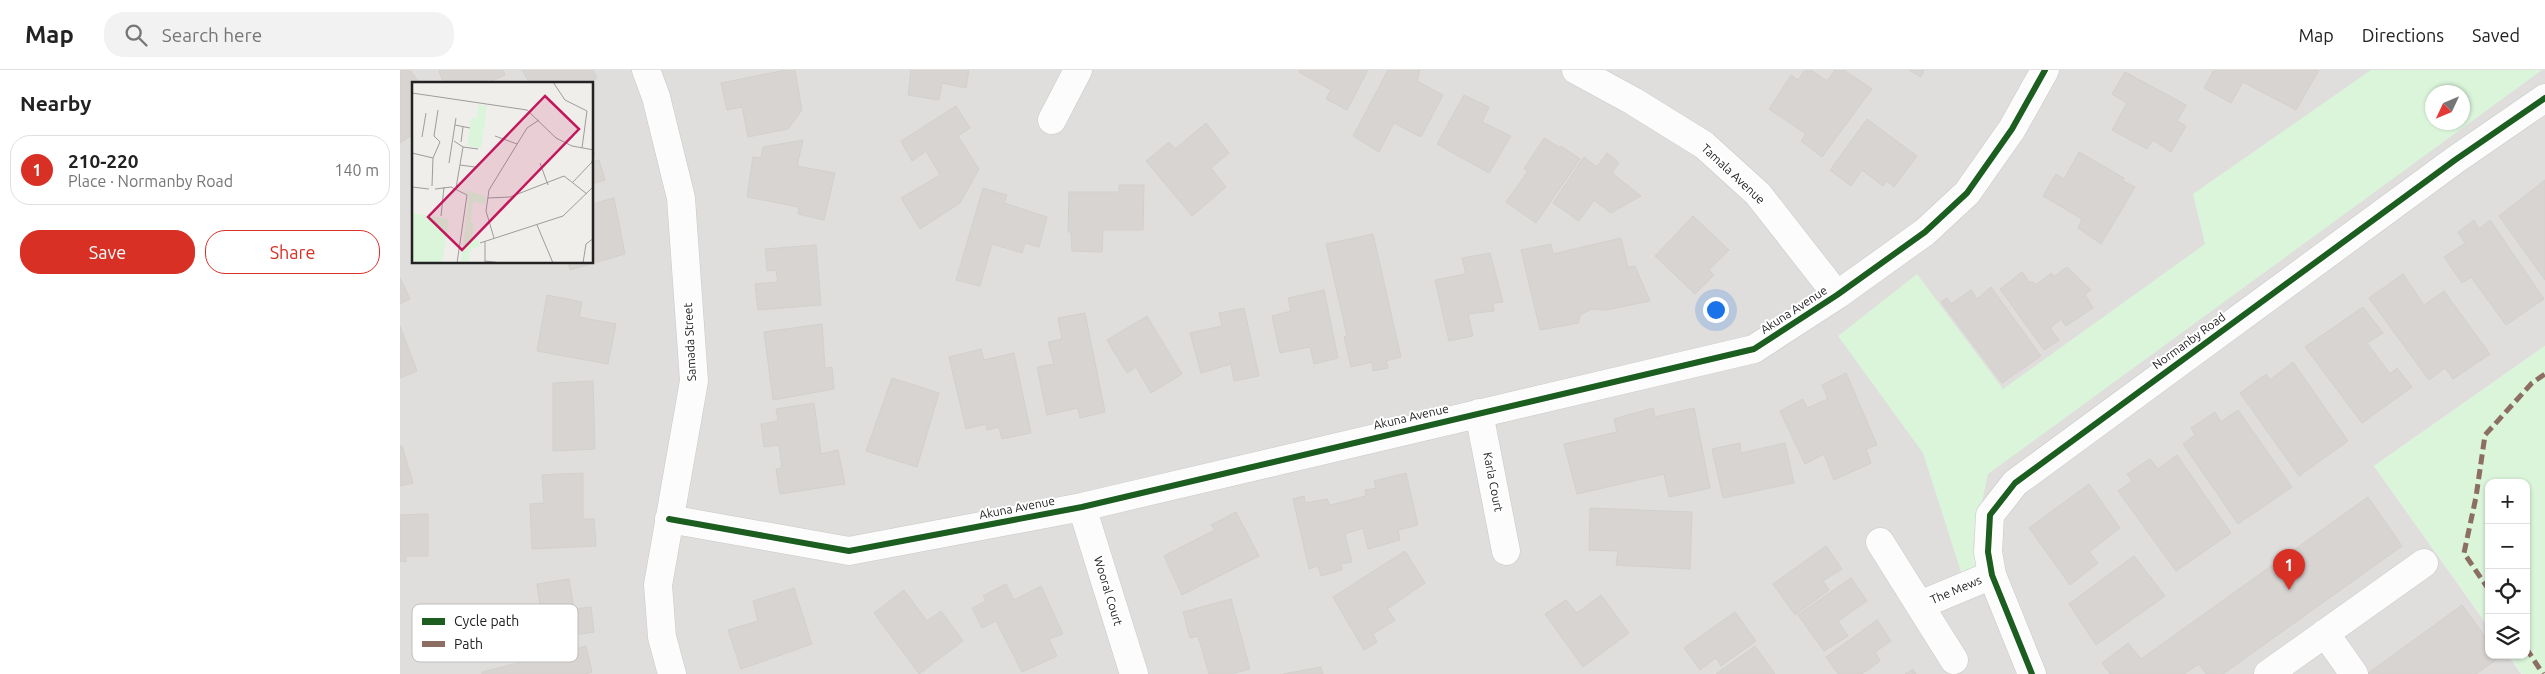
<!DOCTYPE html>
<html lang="en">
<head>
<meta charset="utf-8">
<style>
  :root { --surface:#fff; --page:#f2f2f2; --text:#222; --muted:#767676; --line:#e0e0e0; --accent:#d93025 }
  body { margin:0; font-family:Ubuntu,sans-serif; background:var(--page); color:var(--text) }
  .controls { position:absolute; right:15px; bottom:15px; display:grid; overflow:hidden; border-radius:10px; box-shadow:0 1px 4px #0004 }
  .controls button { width:45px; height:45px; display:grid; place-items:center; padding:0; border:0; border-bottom:1px solid var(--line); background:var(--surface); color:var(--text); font:25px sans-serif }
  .compass { position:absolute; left:2025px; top:15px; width:45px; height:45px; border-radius:50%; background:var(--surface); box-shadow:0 1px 4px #0004; rotate:226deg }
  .you { position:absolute; left:1315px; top:239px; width:18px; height:18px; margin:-12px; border:4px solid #fff; border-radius:50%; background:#1a73e8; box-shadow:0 0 0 8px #1a73e833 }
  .badge { display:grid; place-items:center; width:32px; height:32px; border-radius:50%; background:var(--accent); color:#fff; font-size:16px; font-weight:700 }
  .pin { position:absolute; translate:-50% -41px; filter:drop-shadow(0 1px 2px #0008) }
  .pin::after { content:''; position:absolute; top:26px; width:18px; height:15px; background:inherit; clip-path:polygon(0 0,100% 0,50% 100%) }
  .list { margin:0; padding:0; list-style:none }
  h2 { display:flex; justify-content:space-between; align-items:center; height:65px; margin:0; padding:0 20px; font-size:21px }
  h2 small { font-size:16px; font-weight:400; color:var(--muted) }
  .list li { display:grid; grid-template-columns:32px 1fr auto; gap:15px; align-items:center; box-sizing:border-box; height:70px; margin:0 10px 10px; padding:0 10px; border:1px solid var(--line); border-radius:20px }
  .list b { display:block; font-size:19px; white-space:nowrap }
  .list p { margin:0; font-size:16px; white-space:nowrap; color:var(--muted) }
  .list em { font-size:16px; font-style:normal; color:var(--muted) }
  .actions { display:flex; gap:10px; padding:15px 20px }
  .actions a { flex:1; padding:11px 0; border:1px solid var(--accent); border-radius:20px; text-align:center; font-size:18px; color:var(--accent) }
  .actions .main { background:var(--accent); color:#fff }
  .icon { flex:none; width:28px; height:28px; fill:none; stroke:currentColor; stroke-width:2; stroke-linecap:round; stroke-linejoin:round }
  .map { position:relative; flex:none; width:2145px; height:604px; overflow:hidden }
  header { display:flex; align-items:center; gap:30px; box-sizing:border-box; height:70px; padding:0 25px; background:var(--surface); border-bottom:1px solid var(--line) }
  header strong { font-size:24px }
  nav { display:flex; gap:28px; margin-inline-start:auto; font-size:18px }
  .search { width:350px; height:45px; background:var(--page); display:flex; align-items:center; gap:12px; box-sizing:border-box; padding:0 18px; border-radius:20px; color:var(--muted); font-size:19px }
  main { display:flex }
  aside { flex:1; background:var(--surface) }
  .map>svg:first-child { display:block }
</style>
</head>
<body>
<header>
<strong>Map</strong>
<div class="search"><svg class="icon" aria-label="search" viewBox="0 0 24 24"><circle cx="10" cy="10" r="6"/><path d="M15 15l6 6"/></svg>Search here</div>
<nav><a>Map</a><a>Directions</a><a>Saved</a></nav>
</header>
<main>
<aside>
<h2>Nearby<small></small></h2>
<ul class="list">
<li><span class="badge">1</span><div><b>210-220</b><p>Place · Normanby Road</p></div><em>140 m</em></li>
</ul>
<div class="actions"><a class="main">Save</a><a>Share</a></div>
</aside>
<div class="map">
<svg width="2145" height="604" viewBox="0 0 2145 604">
  <rect width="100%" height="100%" fill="#f0eeeb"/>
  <!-- residential -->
  <path fill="#dfdedc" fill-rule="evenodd" d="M0 0H2145V276L1974 396 2089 558V585H2108L2121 604H0ZM14 14H192V192H14ZM2032 22H2062V52H2032Z"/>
  <!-- park -->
  <path fill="#daf5da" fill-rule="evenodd" d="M1971 0H2142L1588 404 1573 474 1577 499 1562 505 1523 383 1438 266 1517 204 1603 319 1805 174 1793 124ZM2032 22H2062V52H2032Z
    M2145 276V604H2122L2109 585H2126V413H2089V557L1974 396Z"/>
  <!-- building -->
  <path fill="#d7d4d2" stroke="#d3d0cc" d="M0 0H10L20 14H14V71L10 66 0 73Z
    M41 0H103L105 5 85 14H44L39 1Z
    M122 0H193L197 8 186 14H130Z
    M386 0H395L402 40 388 59 348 67 342 37 327 40 321 13Z
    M511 0H569L566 18 542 13 539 30 508 25Z
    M900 0H968L947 40 926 29 931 20 899 2Z
    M988 0H1020L1017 11 1043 25 1021 67 994 53 979 82 953 66Z
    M1405 0H1411L1427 11 1435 0H1444L1472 19 1422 87 1401 71 1406 64 1369 39 1391 5 1398 10Z
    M1509 0H1524L1521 7Z
    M1814 0H1919L1896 40 1843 12 1831 33 1804 18Z
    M1725 2 1786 35 1777 51 1786 56 1771 82 1753 70 1747 79 1712 60 1727 33 1712 24Z
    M1064 25 1089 37 1082 52 1111 66 1089 103 1037 74Z
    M556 36 570 58 558 66 579 99 560 133 520 159 501 128 540 105 526 81 512 91 501 71Z
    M1467 49 1517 86 1494 117 1487 111 1483 116 1462 100 1451 116 1430 100Z
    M806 53 829 83 811 98 826 117 792 146 746 91 769 72 775 79Z
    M1144 68 1160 78 1161 76 1180 89 1136 153 1106 132 1128 101 1124 99Z
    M403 70 397 96 435 103 424 150 398 144 399 137 347 127 353 87 361 88 363 77Z
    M1679 82 1724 108 1723 111 1735 117 1701 174 1678 158 1682 149 1643 126 1656 104 1664 109Z
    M1207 83 1219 93 1212 103 1241 126 1211 143 1194 130 1179 151 1153 133 1184 87 1197 97Z
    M199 90 205 110 192 114V92Z
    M2145 110V210L2099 146Z
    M719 115H744L743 160H703L702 182 672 181 671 162H668L669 122H719Z
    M583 118 607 125 604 133 647 147 639 177 625 173 622 183 592 174 580 216 556 210Z
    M214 128 225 184 170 200 168 192H192V134Z
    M1293 146 1329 180 1309 200 1314 205 1295 224 1255 186Z
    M2074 150 2079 159 2090 150 2144 229 2106 255 2071 207 2062 213 2044 187 2065 173 2058 162Z
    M973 164 1001 287 986 291 988 298 973 301 972 292 951 297 944 267 947 266 926 174Z
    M1221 168 1228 197 1235 196 1250 231 1206 240 1192 239 1181 244 1178 253 1140 260 1121 180 1151 174 1153 184Z
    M416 175 421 235 358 240 355 214 378 212 376 200 367 201 365 179Z
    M1090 183 1103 232 1093 233 1094 241 1068 244 1073 266 1049 271 1035 210 1066 204 1062 188Z
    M1667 197 1691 220 1685 225 1693 238 1666 256 1661 249 1650 258 1659 270 1644 280 1600 219 1622 202 1630 213 1632 211 1635 215 1652 203 1653 207Z
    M2003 204 2024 235 2044 221 2090 284 2053 309 2045 298 2029 310 1969 228Z
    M0 208 10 229 0 234Z
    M1591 217 1641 286 1602 313 1541 232 1547 228 1551 234 1571 220 1577 229Z
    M924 220 938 288 914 294 910 277 880 283 872 246 891 241 888 228Z
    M147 225 182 232 179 247 216 254 208 294 137 281Z
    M1963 237 1983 263 1967 273 1990 304 1997 298 2012 317 1962 353 1905 277Z
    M844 238 859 306 834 311 831 294 801 303 790 263 822 256 819 243Z
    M685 243 705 342 680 348 678 338 647 345 637 297 654 294 648 272 662 269 658 248Z
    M747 246 782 304 751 323 736 297 727 303 707 270Z
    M422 254 425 298 432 297 434 319 373 330 364 262Z
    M0 256 17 301 0 308Z
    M581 279 584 290 614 283 631 363 602 369 599 357 587 360 586 354 566 359 549 287Z
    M1893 292 1948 371 1899 406 1840 323 1866 304 1870 310Z
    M1446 303 1477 375 1466 379 1471 393 1434 410 1424 384 1405 394 1380 341 1403 329 1407 338 1428 329 1422 315Z
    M492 308 539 323 517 397 466 381Z
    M193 311 195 379 153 381V313Z
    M414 333 421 384 438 380 445 414 380 424 376 399 382 398 379 375 364 377 361 354 378 351 376 339Z
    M1253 338 1255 347 1294 338 1310 418 1269 427 1264 404 1177 424 1164 374 1217 362 1214 349Z
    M1838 340 1892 417 1838 454 1783 374 1795 365 1791 358 1815 342 1821 352Z
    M1340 373 1341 383 1385 373 1394 413 1323 428 1312 379Z
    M0 376H2L13 413 0 416Z
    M1777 385 1831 463 1776 501 1718 421 1732 411 1727 404 1750 389 1758 399Z
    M183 403V449H194L196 476 132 479 130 434 144 433 142 405Z
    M1006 403 1018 455 998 460 1000 470 968 479 963 458 945 464 952 492 941 494 942 500 921 506 918 496 909 499 893 429 904 426 905 433 927 429 930 435 966 426 965 420 976 418 974 411Z
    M1689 414 1720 458 1689 482 1698 493 1670 515 1629 458Z
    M1968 427 2002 476 1823 604H1806L1799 594 1784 604H1710L1702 593 1728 573 1741 589Z
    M1190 438 1292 442 1290 499 1216 495 1218 481 1189 480Z
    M836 442 859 486 782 525 764 486 815 460 811 455Z
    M28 444V486H6V492L0 491V445Z
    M1426 476 1442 499 1423 511 1429 520 1395 545 1373 514Z
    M1005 481 1025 513 987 539 995 550 973 564 977 572 964 580 933 527Z
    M1734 486 1765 526 1696 575 1669 534Z
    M1451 508 1467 531 1438 551 1448 566 1424 581 1398 545Z
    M169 509 174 539 191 537 194 562 130 572 127 552 142 550 137 514Z
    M606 514 614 530 641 516 663 564 649 569 657 586 622 602 596 551 582 558 572 538 586 531 583 526Z
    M394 518 412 574 341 599 328 560 358 551 353 531Z
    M504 520 527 551 541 541 563 571 519 604 474 543Z
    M1201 525 1229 563 1183 597 1145 544 1166 530 1177 543Z
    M831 529 850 599 831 604H809L798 566 790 568 783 542Z
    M2062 535 2089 572V585L2100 587 2076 604H1967Z
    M1335 542 1356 571 1321 596 1316 588 1300 600 1284 578Z
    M1477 550 1491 571 1475 582 1480 591 1462 604H1438L1426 587Z
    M186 576 192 602 185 604H82V602Z
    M1355 576 1375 604H1316Z
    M921 597 923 604H883Z
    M1513 599 1516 604H1505Z"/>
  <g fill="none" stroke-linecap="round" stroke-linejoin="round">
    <defs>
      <path id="minor" d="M246 0 256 27 281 128 294 311 258 515 262 567 272 604
        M1176 0 1233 31 1304 75 1358 124 1437 225
        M652 50 678 0
        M1079 343 1106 481
        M682 437 734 604
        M269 449 449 481 682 437 1354 279 1437 225 1525 162 1567 123 1612 59 1645 0
        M1480 472 1554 590
        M1520 535 1592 505
        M1925 563 1954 604
        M1632 604 1592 505 1588 482 1590 445 1615 413 2055 90 2145 28
        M1868 604 2024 493"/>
    </defs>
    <!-- minor casing -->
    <use href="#minor" stroke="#c9c8c7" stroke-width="29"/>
    <!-- minor -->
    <use href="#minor" stroke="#fdfcfc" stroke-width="28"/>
    <!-- quiet -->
    <path stroke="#8d6e63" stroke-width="5" stroke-dasharray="10 5" stroke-linecap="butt" d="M2089 520 2064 483 2076 427 2085 365 2132 313 2145 304
      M2126 578 2143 604"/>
    <defs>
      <path id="cycleway" d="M269 449 449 481 682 437 1354 279 1437 225 1525 162 1567 123 1612 59 1645 0
        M1632 604 1592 505 1588 482 1590 445 1615 413 2055 90 2145 28"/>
    </defs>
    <!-- cycleway casing -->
    <use href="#cycleway" stroke="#fff" stroke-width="9"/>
    <!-- cycleway -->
    <use href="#cycleway" stroke="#1b5e20" stroke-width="6"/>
  </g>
  <g text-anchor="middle" stroke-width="4" stroke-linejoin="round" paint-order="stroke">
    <!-- street labels -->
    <g font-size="12" fill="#222" stroke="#fff">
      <text transform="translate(1333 104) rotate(43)" y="4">Tamala Avenue</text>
      <text transform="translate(1394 240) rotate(-33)" y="4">Akuna Avenue</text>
      <text transform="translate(1789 271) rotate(-36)" y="4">Normanby Road</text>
      <text transform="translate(290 272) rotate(-93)" y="4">Samada Street</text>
      <text transform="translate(1011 347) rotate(-13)" y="4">Akuna Avenue</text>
      <text transform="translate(1093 412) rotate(79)" y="4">Karla Court</text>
      <text transform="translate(617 438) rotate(-11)" y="4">Akuna Avenue</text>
      <text transform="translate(1556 520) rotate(-23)" y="4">The Mews</text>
      <text transform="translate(708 521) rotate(73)" y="4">Wooral Court</text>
    </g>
  </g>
  <!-- overview -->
  <g transform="translate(12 12)">
    <rect width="181" height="181" fill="#f0eeeb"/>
    <path d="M66 23 75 24 69 66 55 64 59 36H65ZM53 108 73 114V122L61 120 59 139 62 142 59 158H66L68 164 58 168 56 181H49L57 115ZM0 131 37 137 30 181H0Z" fill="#daf5da"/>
    <path fill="none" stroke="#9e9c9b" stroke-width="1" d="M141 0 153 18 175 29 170 66M0 11 115 28 144 56 160 64 182 68M43 43 58 46M83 54 105 62M10 55 14 31M42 59 51 65 44 106M49 60 51 45M51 65 66 67M0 71 21 76 20 104M21 76 28 60 22 54 26 28M37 81 44 36M128 81 136 103M48 83 63 85M161 100 180 80 182 71M0 105 17 107M23 107 39 105 55 113 45 181M76 116 98 115 152 94 175 112M29 134 32 105M125 143 141 181M82 156 74 129 77 108 115 46 127 38M73 159V181M68 161 151 134 182 104M73 179 90 181M171 181 174 162 182 156"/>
    <path fill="#c2185b" fill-opacity="0.15" stroke="#c2185b" stroke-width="2.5" d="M133 14 167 47 50 168 16 135Z"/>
    <rect width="181" height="181" fill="none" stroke="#222" stroke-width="2.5"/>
  </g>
  <!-- legend -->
  <rect x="12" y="534" width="166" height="58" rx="8" fill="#fff" stroke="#bdbdbd" stroke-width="1"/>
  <rect x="22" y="548" width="23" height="7" fill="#1b5e20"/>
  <rect x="22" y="571" width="23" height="6" fill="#8d6e63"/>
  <g font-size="14" fill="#222">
    <text x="54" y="556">Cycle path</text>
    <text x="54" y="579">Path</text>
  </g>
</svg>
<div class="controls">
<button>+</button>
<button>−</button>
<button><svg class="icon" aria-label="locate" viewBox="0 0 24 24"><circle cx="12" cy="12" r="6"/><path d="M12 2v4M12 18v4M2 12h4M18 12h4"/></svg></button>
<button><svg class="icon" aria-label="layers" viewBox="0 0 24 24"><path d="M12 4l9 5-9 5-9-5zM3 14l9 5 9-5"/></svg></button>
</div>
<svg class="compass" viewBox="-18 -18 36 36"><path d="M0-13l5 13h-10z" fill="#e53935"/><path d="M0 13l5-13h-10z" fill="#767676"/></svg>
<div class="you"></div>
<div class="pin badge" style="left:1889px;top:520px">1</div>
</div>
</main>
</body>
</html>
